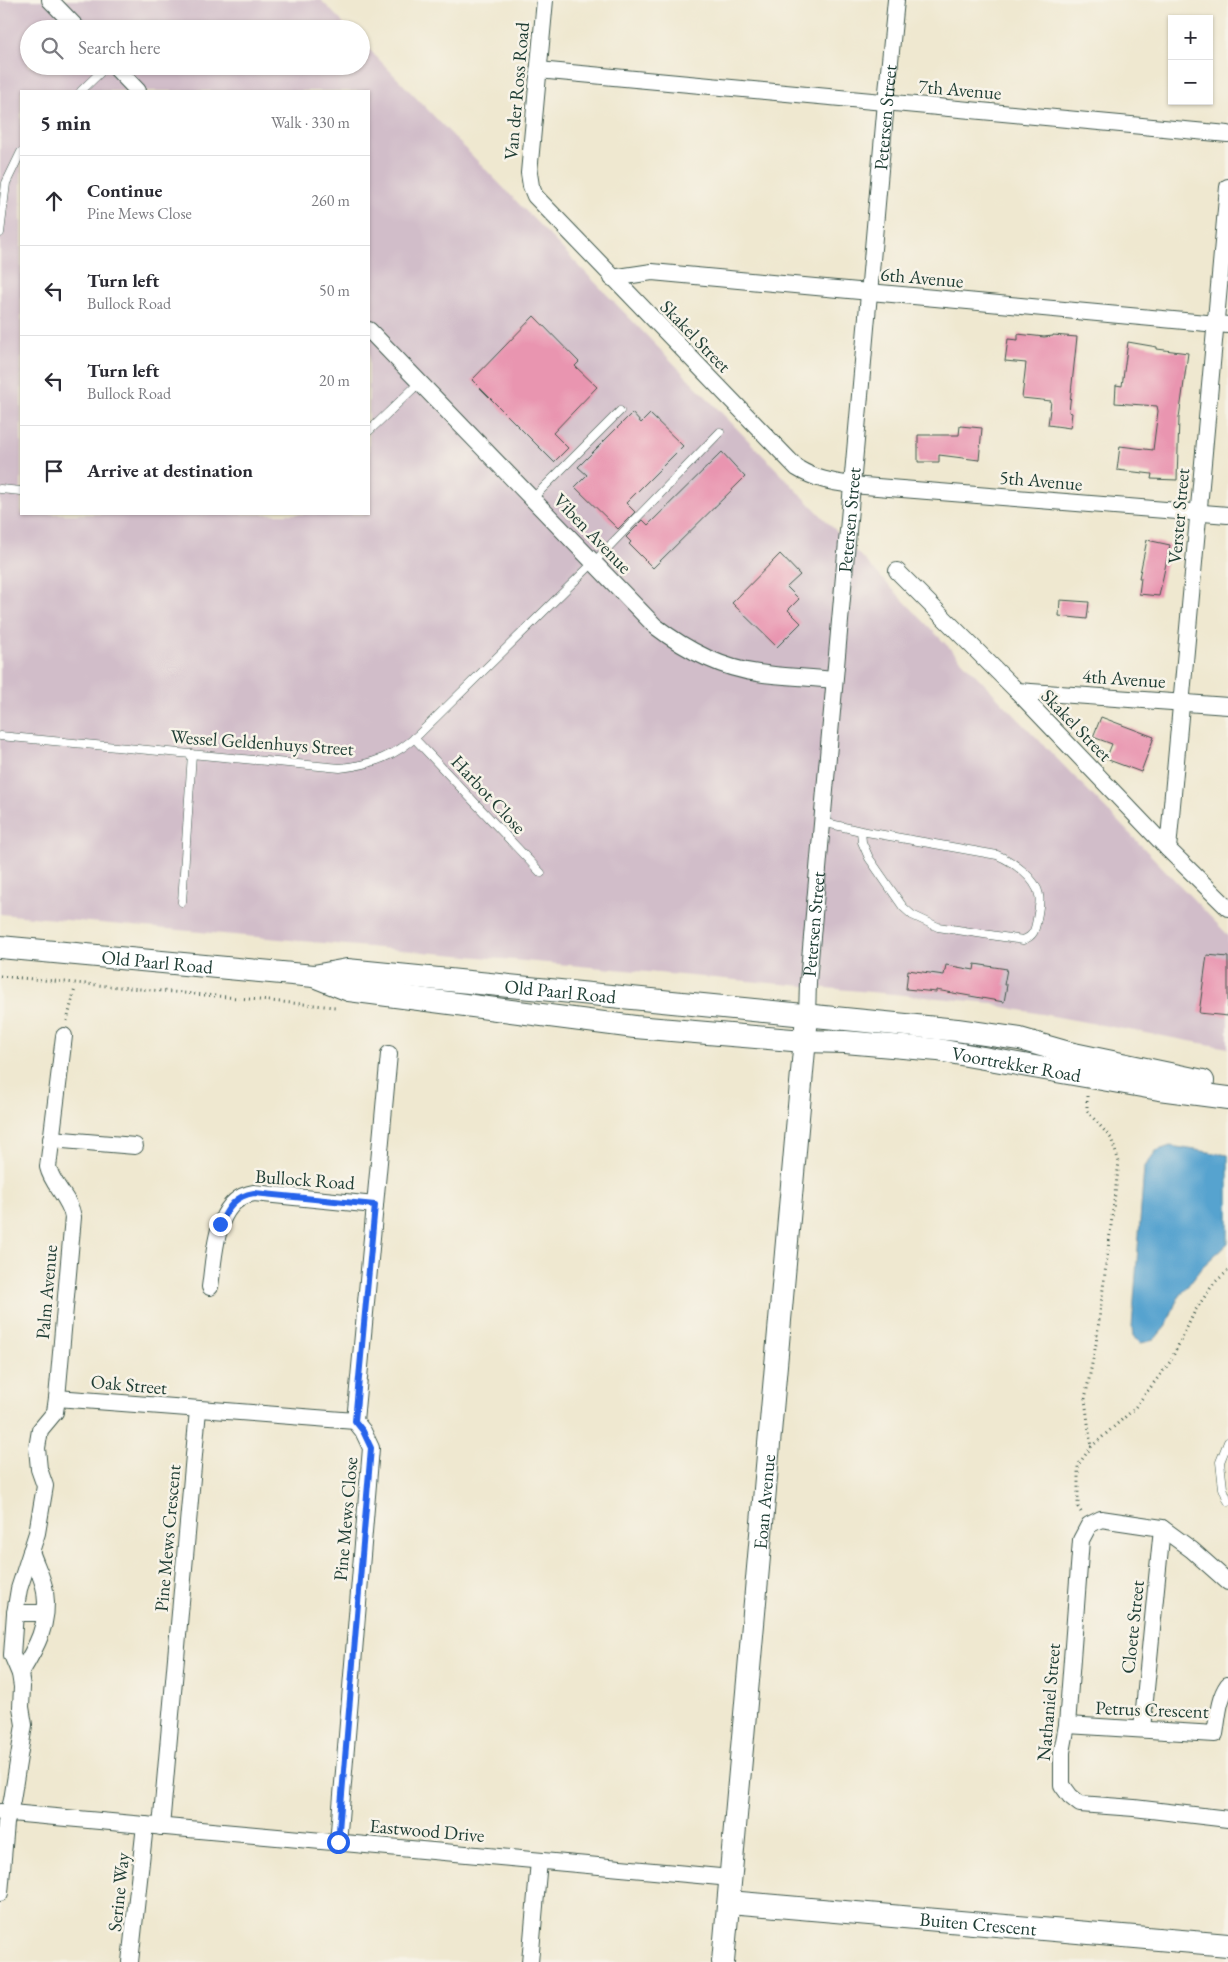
<!DOCTYPE html>
<html lang="en">
<head>
<meta charset="utf-8">
<style>
  :root { --surface:#fff; --page:#f7f7f7; --text:#2b2b33; --muted:#7c7c81; --line:#e1e1e2 }
  body { margin:0; font-family:"EB Garamond",serif; background:var(--page); color:var(--text) }
  .controls { position:absolute; right:15px; top:15px; display:grid; overflow:hidden; border-radius:0px; box-shadow:0 1px 4px #0004 }
  .controls button { width:45px; height:45px; display:grid; place-items:center; padding:0; border:0; border-bottom:1px solid var(--line); background:var(--surface); color:var(--text); font:25px sans-serif }
  .stop { position:absolute; width:15px; height:15px; margin:-11px; border:4px solid #2563eb; border-radius:50%; background:#fff }
  .stop.end { background:#2563eb; border-color:#fff; box-shadow:0 1px 5px #0008 }
  .list { margin:0; padding:0; list-style:none }
  h2 { display:flex; justify-content:space-between; align-items:center; height:65px; margin:0; padding:0 20px; font-size:21px }
  h2 small { font-size:16px; font-weight:400; color:var(--muted) }
  .list li { display:grid; grid-template-columns:32px 1fr auto; gap:15px; align-items:center; box-sizing:border-box; height:90px; padding:0 20px; border-top:1px solid var(--line) }
  .list b { display:block; font-size:19px; white-space:nowrap }
  .list p { margin:0; font-size:16px; white-space:nowrap; color:var(--muted) }
  .list em { font-size:16px; font-style:normal; color:var(--muted) }
  .icon { flex:none; width:28px; height:28px; fill:none; stroke:currentColor; stroke-width:2; stroke-linecap:round; stroke-linejoin:round }
  .map { position:relative; flex:none; width:1228px; height:1962px; overflow:hidden }
  .search { position:absolute; background:var(--surface); box-shadow:0 1px 4px #0004; left:20px; top:20px; width:350px; height:55px; display:flex; align-items:center; gap:12px; box-sizing:border-box; padding:0 18px; border-radius:28px; color:var(--muted); font-size:19px }
  .panel { position:absolute; background:var(--surface); box-shadow:0 1px 4px #0004; left:20px; top:90px; width:350px; height:425px; border-radius:0px }
  .map>svg:first-child { display:block }
</style>
</head>
<body>
<div class="map">
<svg width="1228" height="1962" viewBox="0 0 1228 1962">
  <rect width="100%" height="100%" fill="#f7f3e8"/>
  <filter id="ink" filterUnits="userSpaceOnUse"><feTurbulence type="fractalNoise" baseFrequency=".02" numOctaves="2"/><feDisplacementMap in="SourceGraphic" scale="10" xChannelSelector="R" yChannelSelector="G"/><feConvolveMatrix kernelMatrix="1 2 1 2 8 2 1 2 1" color-interpolation-filters="sRGB"/></filter>
  <filter id="wash" filterUnits="userSpaceOnUse"><feTurbulence type="fractalNoise" baseFrequency=".0096" numOctaves="4" result="noise"/><feDisplacementMap in="SourceGraphic" scale="20" xChannelSelector="R" yChannelSelector="G"/><feGaussianBlur stdDeviation="1.12" result="paint"/><feColorMatrix in="noise" values="0 0 0 0 0 0 0 0 0 0 0 0 0 0 0 0 0 1.4 0 .05"/><feComposite in="paint" operator="in"/></filter>
  <g filter="url(#wash)">
    <rect width="100%" height="100%" fill="#efe8d0"/>
    <!-- industrial -->
    <path fill="#d1bdc9" fill-rule="evenodd" d="M0 0H321L349 29H29V66H361V41L1228 935V1048L1003 1007 993 1003 0 914ZM21 91H369V514H21Z"/>
    <!-- water -->
    <path fill="#56a3cf" stroke="#3a7082" d="M1170 1146 1228 1155V1243L1202 1267 1177 1300 1166 1326 1154 1340 1141 1343 1133 1337 1132 1327 1144 1168 1156 1151Z"/>
    <g id="blocks">
      <!-- building -->
      <path fill="#e995b0" d="M534 316 579 362 575 366 597 387 553 433 568 448 554 462 472 380Z
        M1018 334 1044 337 1053 336V335L1077 337 1069 412 1072 413 1070 428 1048 425 1051 401 1022 398 1026 363 1005 361 1008 339 1018 340Z
        M1128 342 1157 347V349L1188 353 1179 418 1177 480 1151 479 1152 474 1117 470 1120 446 1153 450 1158 411 1157 406 1115 403 1116 385 1122 386Z
        M632 413 641 423 650 414 683 446 626 503 635 512 618 529 575 487 587 475 578 467Z
        M960 426 982 428 979 460 939 455V462H918V435H959Z
        M722 452 745 477 653 568 629 544 631 542 626 537 643 520 648 525Z
        M1147 540 1170 545 1159 596 1139 594 1141 578H1139Z
        M780 554 800 575 787 587 799 599 788 610 801 623 777 647 732 603Z
        M1060 600 1089 602 1087 619 1059 616Z
        M1101 717 1154 737 1141 772 1106 759 1112 744 1093 737Z
        M1207 955 1228 957V1016L1199 1013Z
        M975 964 1007 969 1004 985H1007L1004 1002 936 990V992L906 989 908 970 944 975 946 965 974 970Z"/>
    </g>
  </g>
  <g filter="url(#ink)">
    <use href="#blocks" fill-opacity="0" stroke="#3e574b" stroke-width="1"/>
    <g fill="none" stroke-linecap="round" stroke-linejoin="round">
      <defs>
        <path id="lane" d="M81 91 107 66
          M0 233 6 183 21 152
          M369 431 420 382
          M0 489 21 491
          M532 499 620 411
          M0 736 340 768C371 765 396 756 419 734L593 563 720 432
          M414 738 541 873
          M822 822 861 831 862 842 869 858 903 907 912 915 938 927 1023 940C1034 936 1035 930 1037 919 1038 912 1041 902 1039 895 1036 878 1012 861 997 855L861 831
          M182 902 192 754
          M1228 1442 1220 1462 1223 1488 1228 1501"/>
        <g id="street">
          <path d="M50 0 78 29"/>
          <path d="M545 0 529 173 531 186 535 196 797 468C815 479 831 482 852 485L1228 515"/>
          <path d="M114 66 138 91"/>
          <path d="M538 70 1228 134"/>
          <path d="M612 278 652 272 1228 325"/>
          <path d="M369 330 655 626C685 649 720 668 758 673 783 677 809 677 834 680"/>
          <path d="M897 571 1017 691 1168 849 1228 908"/>
          <path d="M1017 691 1228 706"/>
          <path d="M1168 849 1228 187"/>
          <path id="s1" d="M807 1016 808 982 886 102 896 0"/>
          <path d="M51 1139 135 1146"/>
          <path d="M210 1287C215 1254 214 1199 254 1193L375 1205"/>
          <path d="M57 1398 355 1421"/>
          <path d="M1228 1582 1192 1550 1162 1528 1101 1519 1089 1525 1081 1540 1067 1725 1062 1752V1785L1070 1796 1080 1804 1134 1808 1228 1819"/>
          <path d="M15 1613H45"/>
          <path d="M20 1674C36 1648 50 1624 45 1591 43 1578 35 1564 31 1551"/>
          <path d="M1067 1725 1215 1734C1218 1717 1218 1699 1228 1685"/>
          <path d="M1142 1729 1162 1528"/>
          <path d="M0 1812 731 1878"/>
          <path d="M161 1827 198 1410"/>
          <path d="M338 1843 371 1448 363 1431 355 1421 389 1054"/>
          <path d="M0 1893 6 1823 12 1800 24 1725 21 1707 22 1687 20 1674 12 1655 15 1613 19 1589 37 1533 45 1486 39 1469 37 1448 40 1430 55 1412 57 1398 73 1217C70 1198 52 1185 48 1167L64 1036"/>
          <path d="M130 1962 145 1825"/>
          <path d="M530 1962 539 1861"/>
        </g>
        <g id="secondary">
          <path id="s2" d="M0 947 314 976 349 990 635 1027 804 1041 845 1042 938 1050 1159 1089 1228 1098"/>
          <path id="s3" d="M314 976 347 970 957 1030 1020 1039 1069 1053 1203 1081"/>
          <path id="s4" d="M729 1902 1228 1945"/>
          <path id="s5" d="M723 1962 807 1016"/>
        </g>
      </defs>
      <!-- lane casing -->
      <use href="#lane" stroke="#3e574b" stroke-width="9"/>
      <!-- street casing -->
      <use href="#street" stroke="#3e574b" stroke-width="18"/>
      <!-- secondary casing -->
      <use href="#secondary" stroke="#3e574b" stroke-width="24"/>
      <!-- path -->
      <path stroke="#3e574b" stroke-width="3" stroke-dasharray="1 4" stroke-linecap="butt" d="M0 976 335 1007
        M67 1021 75 988
        M1087 1096V1111L1111 1138 1119 1162 1096 1344 1085 1399 1091 1447
        M1081 1512 1078 1507V1465L1091 1447 1133 1410 1170 1362 1195 1311 1214 1283 1228 1271"/>
      <!-- lane -->
      <use href="#lane" stroke="#fff" stroke-width="8"/>
      <!-- street -->
      <use href="#street" stroke="#fff" stroke-width="16"/>
      <!-- secondary -->
      <use href="#secondary" stroke="#fff" stroke-width="22"/>
    </g>
  </g>
  <g fill="none" stroke-linecap="round" stroke-linejoin="round" filter="url(#ink)">
    <!-- route -->
    <path stroke="#2563eb" stroke-width="6" d="M220 1224C228 1207 235 1196 254 1193L375 1205 355 1421 363 1431 371 1448 338 1842"/>
  </g>
  <g text-anchor="middle" stroke-width="5" stroke-linejoin="round" paint-order="stroke">
    <!-- street labels -->
    <g font-size="19" fill="#1f3d34" stroke="#f7f3e8">
      <text transform="translate(960 89) rotate(5)" y="7">7th Avenue</text>
      <text transform="translate(516 91) rotate(-85)" y="7">Van der Ross Road</text>
      <text dy="7" stroke="none"><textPath href="#s1" startOffset="902">Petersen Street</textPath></text>
      <text transform="translate(922 277) rotate(5)" y="7">6th Avenue</text>
      <text transform="translate(696 336) rotate(46)" y="7">Skakel Street</text>
      <text transform="translate(1041 480) rotate(5)" y="7">5th Avenue</text>
      <text transform="translate(1178 516) rotate(-85)" y="7">Verster Street</text>
      <text dy="7" stroke="none"><textPath href="#s1" startOffset="498">Petersen Street</textPath></text>
      <text transform="translate(593 533) rotate(46)" y="7">Viben Avenue</text>
      <text transform="translate(1124 678) rotate(4)" y="7">4th Avenue</text>
      <text transform="translate(1077 725) rotate(46)" y="7">Skakel Street</text>
      <text transform="translate(262 742) rotate(4)" y="7">Wessel Geldenhuys Street</text>
      <text transform="translate(489 794) rotate(47)" y="7">Harbot Close</text>
      <text dy="7" stroke="none"><textPath href="#s1" startOffset="92">Petersen Street</textPath></text>
      <text dy="7" stroke="none"><textPath href="#s2" startOffset="158">Old Paarl Road</textPath></text>
      <text dy="7" stroke="none"><textPath href="#s3" startOffset="248">Old Paarl Road</textPath></text>
      <text dy="7" stroke="none"><textPath href="#s2" startOffset="1025">Voortrekker Road</textPath></text>
      <text transform="translate(305 1179) rotate(4)" y="7">Bullock Road</text>
      <text transform="translate(46 1292) rotate(-85)" y="7">Palm Avenue</text>
      <text transform="translate(129 1384) rotate(5)" y="7">Oak Street</text>
      <text dy="7" stroke="none"><textPath href="#s5" startOffset="462">Eoan Avenue</textPath></text>
      <text transform="translate(345 1519) rotate(-85)" y="7">Pine Mews Close</text>
      <text transform="translate(167 1538) rotate(-85)" y="7">Pine Mews Crescent</text>
      <text transform="translate(1132 1627) rotate(-84)" y="7">Cloete Street</text>
      <text transform="translate(1048 1702) rotate(-85)" y="7">Nathaniel Street</text>
      <text transform="translate(1152 1709) rotate(2)" y="7">Petrus Crescent</text>
      <text transform="translate(427 1830) rotate(5)" y="7">Eastwood Drive</text>
      <text transform="translate(118 1892) rotate(-84)" y="7">Serine Way</text>
      <text dy="7" stroke="none"><textPath href="#s4" startOffset="250">Buiten Crescent</textPath></text>
    </g>
  </g>
</svg>
<div class="controls">
<button>+</button>
<button>−</button>
</div>
<div class="stop" style="left:338px;top:1842px"></div>
<div class="stop end" style="left:220px;top:1224px"></div>
<div class="search"><svg class="icon" aria-label="search" viewBox="0 0 24 24"><circle cx="10" cy="10" r="6"/><path d="M15 15l6 6"/></svg>Search here</div>
<section class="panel">
<h2>5 min<small>Walk · 330 m</small></h2>
<ul class="list">
<li><svg class="icon" aria-label="ahead" viewBox="0 0 24 24"><path d="M12 20V5M6 11l6-6 6 6"/></svg><div><b>Continue</b><p>Pine Mews Close</p></div><em>260 m</em></li>
<li><svg class="icon" aria-label="left" viewBox="0 0 24 24"><path d="M17 20v-9H6M10 6l-5 5 5 5"/></svg><div><b>Turn left</b><p>Bullock Road</p></div><em>50 m</em></li>
<li><svg class="icon" aria-label="left" viewBox="0 0 24 24"><path d="M17 20v-9H6M10 6l-5 5 5 5"/></svg><div><b>Turn left</b><p>Bullock Road</p></div><em>20 m</em></li>
<li><svg class="icon" aria-label="arrive" viewBox="0 0 24 24"><path d="M6 21V4h12l-3 4 3 4H6"/></svg><div><b>Arrive at destination</b></div></li>
</ul>
</section>
</div>
</body>
</html>
